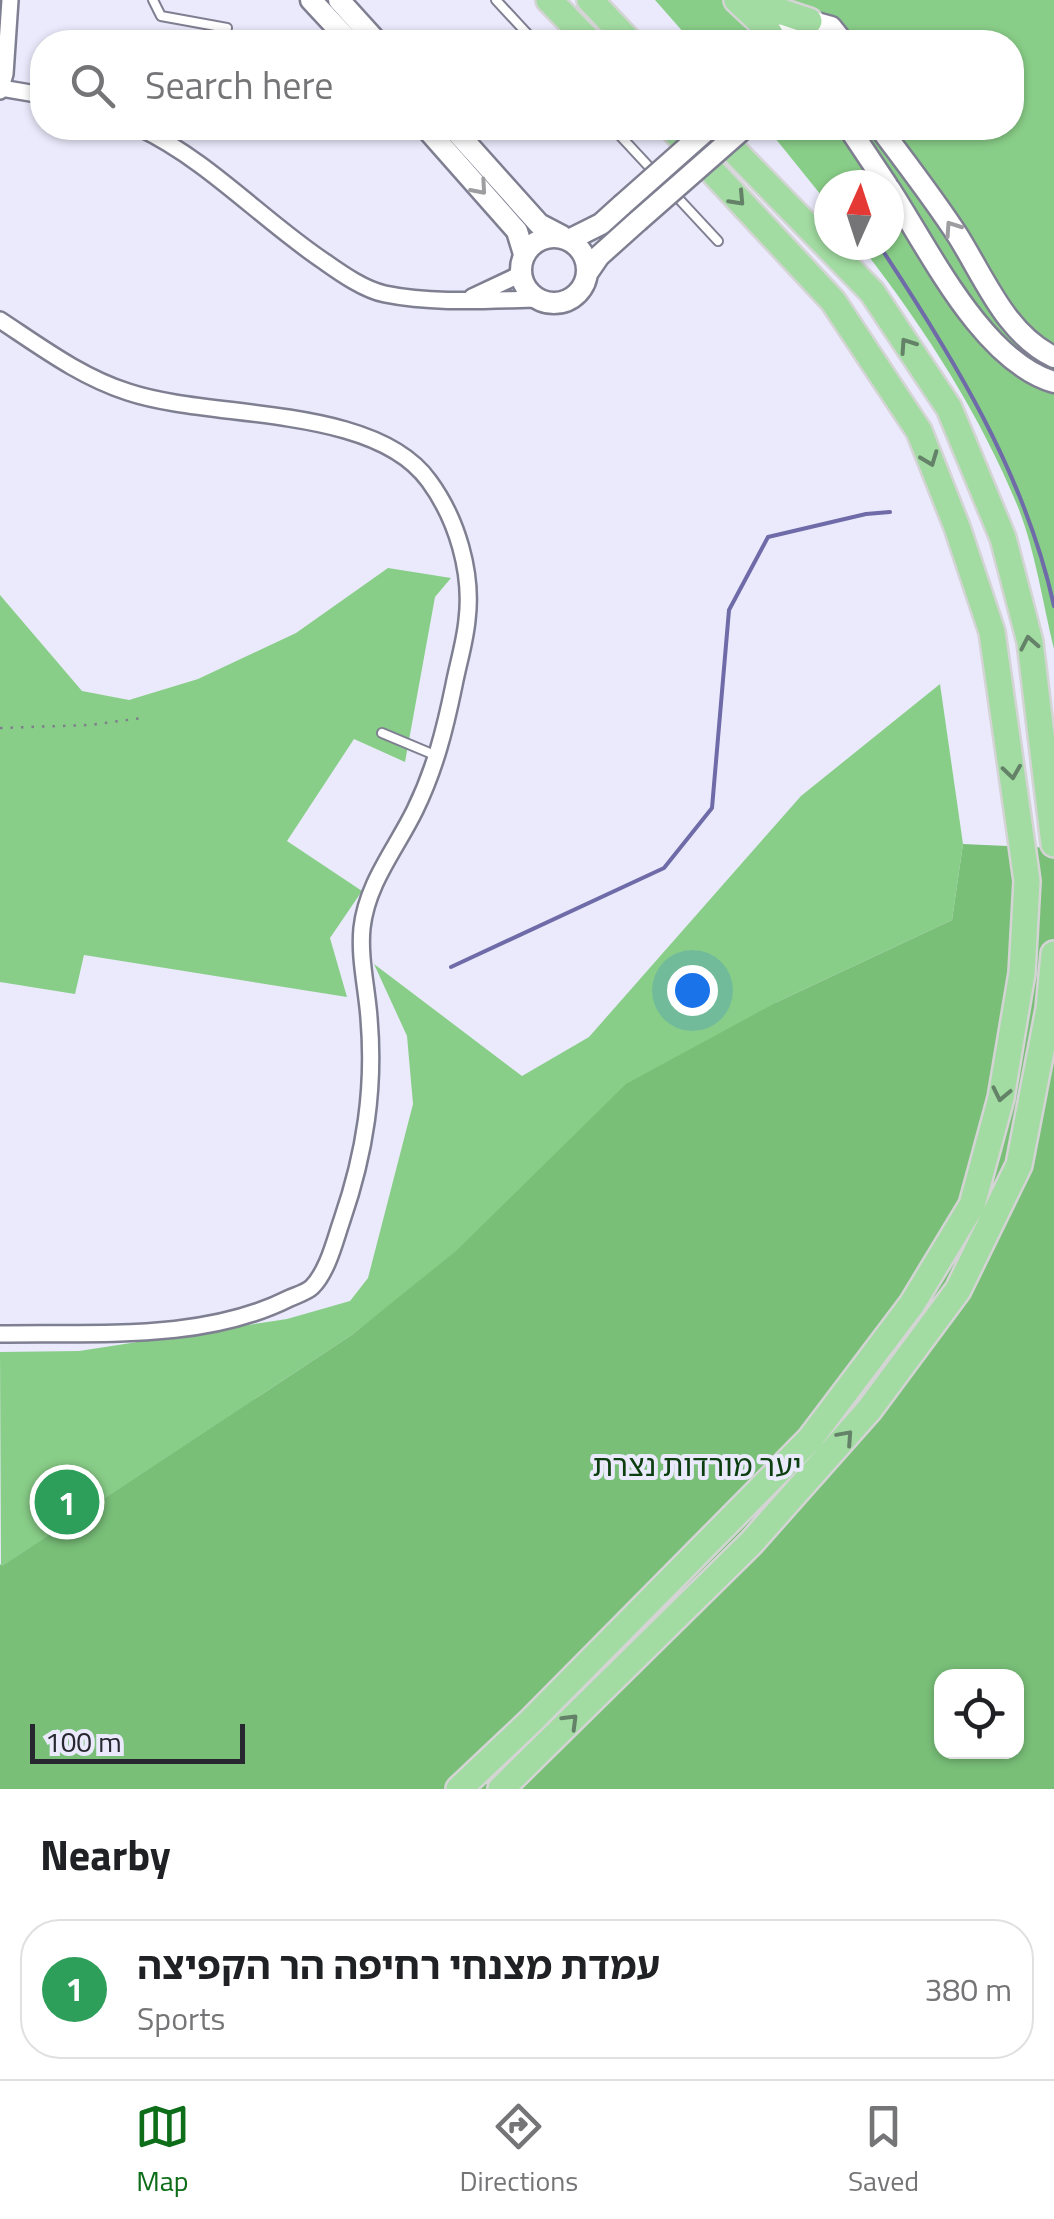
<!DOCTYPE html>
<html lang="en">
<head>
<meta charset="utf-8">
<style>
  :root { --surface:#fff; --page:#f2f2f2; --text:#202124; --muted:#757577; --line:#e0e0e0; --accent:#0d6d19 }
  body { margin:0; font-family:"Titillium Web","Noto Sans Hebrew",sans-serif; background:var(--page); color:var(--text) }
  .controls { position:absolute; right:30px; bottom:30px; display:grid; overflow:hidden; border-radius:20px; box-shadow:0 2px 8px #0004 }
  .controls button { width:90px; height:90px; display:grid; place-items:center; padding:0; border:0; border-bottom:2px solid var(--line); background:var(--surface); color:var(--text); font:50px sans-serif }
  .compass { position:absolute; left:814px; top:170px; width:90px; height:90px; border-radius:50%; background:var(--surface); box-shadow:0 2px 8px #0004; rotate:3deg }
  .scale { position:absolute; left:30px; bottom:25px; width:215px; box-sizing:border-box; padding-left:10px; border:5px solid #27272f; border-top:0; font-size:28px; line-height:35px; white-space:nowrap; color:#27272f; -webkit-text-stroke:8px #eaeafc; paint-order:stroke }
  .you { position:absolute; left:692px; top:990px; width:35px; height:35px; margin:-25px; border:8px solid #fff; border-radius:50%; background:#1a73e8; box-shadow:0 0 0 15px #1a73e833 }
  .badge { display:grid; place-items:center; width:65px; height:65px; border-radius:50%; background:var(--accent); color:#fff; font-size:32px; font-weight:700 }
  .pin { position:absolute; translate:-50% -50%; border:5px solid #fff; box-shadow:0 2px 10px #0006 }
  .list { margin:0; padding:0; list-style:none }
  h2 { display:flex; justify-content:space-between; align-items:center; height:130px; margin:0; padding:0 40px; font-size:42px }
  h2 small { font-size:32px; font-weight:400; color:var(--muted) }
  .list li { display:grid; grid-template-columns:65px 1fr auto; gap:30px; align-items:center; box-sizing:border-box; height:140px; margin:0 20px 20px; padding:0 20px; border:2px solid var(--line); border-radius:40px }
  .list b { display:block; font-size:38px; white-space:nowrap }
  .list p { margin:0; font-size:32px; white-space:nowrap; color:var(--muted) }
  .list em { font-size:32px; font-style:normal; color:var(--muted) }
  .icon { flex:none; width:55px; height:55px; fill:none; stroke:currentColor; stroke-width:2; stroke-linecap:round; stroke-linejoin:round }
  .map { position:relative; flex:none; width:1054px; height:1789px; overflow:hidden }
  .search { position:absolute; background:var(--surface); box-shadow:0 2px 8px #0004; left:30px; right:30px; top:30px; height:110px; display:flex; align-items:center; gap:25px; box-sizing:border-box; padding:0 35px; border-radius:40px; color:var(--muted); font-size:38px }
  .sheet { height:290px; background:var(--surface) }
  nav { display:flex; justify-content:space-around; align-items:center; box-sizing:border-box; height:140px; border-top:2px solid var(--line); background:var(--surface); font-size:28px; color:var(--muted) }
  nav a { display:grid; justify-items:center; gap:5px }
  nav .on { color:var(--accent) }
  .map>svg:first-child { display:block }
</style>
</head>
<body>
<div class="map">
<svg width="1054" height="1789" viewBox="0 0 1054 1789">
  <rect width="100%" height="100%" fill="#eaeafc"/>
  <!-- green -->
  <path fill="#89ce88" d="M655 0H1054V649C1043 604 1035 550 1018 507 979 412 923 326 860 245H889V185H829V205L767 128H1012V42H692Z
    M388 568 451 578 435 597 405 762 354 739 287 841 362 891 330 938 347 997 84 955 75 994 0 982V595L82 691 129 700 198 679 296 633Z
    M940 684 963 844 952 920 777 1002 353 1334 1 1567 0 1352 79 1351 287 1319 350 1301 368 1278 413 1104 407 1036 374 964 522 1076 589 1037 801 796Z"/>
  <!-- forest -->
  <path fill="#79bf78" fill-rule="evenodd" d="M963 844 1054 848V1789H0V1564L2 1566 353 1334 456 1251 626 1084 777 1002 952 920ZM942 1676H1016V1752H942Z"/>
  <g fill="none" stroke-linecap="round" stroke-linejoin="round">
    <!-- stream -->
    <path stroke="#6e6ba8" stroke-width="4" d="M879 245C953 357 1025 474 1054 606
      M451 967 664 868 712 808 729 610 768 537 866 514 890 512"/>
    <defs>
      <path id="service" d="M153 0 161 16 227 28
        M496 0 535 42
        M613 128 718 241
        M382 733 437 756"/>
      <path id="minor" d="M1 88 42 95
        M0 91 5 74 10 0
        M140 128C209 161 262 220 325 262 342 274 365 290 385 294 434 304 488 300 538 299
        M472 297 521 274
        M0 320C41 347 81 377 128 392 211 420 374 404 429 481 457 519 473 573 467 620 465 642 458 664 454 685 445 729 435 769 415 810 396 849 367 883 362 928 359 958 367 989 369 1018 375 1089 365 1153 342 1220 335 1240 328 1271 312 1287 307 1292 297 1295 290 1298 203 1342 95 1332 0 1334"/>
      <path id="tertiary" d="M311 0 350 42
        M339 0 377 42
        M780 42 788 30 809 21 831 27 843 42
        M426 128 517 231 524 254
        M453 128 539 224 562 236
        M849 128 887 185
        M880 128C906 163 934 199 958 236 985 279 1006 334 1054 357
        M889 188C929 249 982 361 1054 382
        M521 270a33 33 0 1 1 66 0a33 33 0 1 1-66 0Z
        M569 240 601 224 622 205
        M588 272 599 256 638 221"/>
      <path id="trunk" d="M549 0 590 42
        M590 0 630 42
        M737 0 765 26 775 42
        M766 0 782 12 809 21
        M712 128 872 292 949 408 1003 538 1030 642 1054 844
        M459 1789 530 1722 810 1439 912 1304 972 1205 1001 1098 1022 973 1027 881 992 632 957 527 919 431 833 301 672 128
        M501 1789 751 1543 869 1410 958 1290 1019 1165 1049 1009 1054 954"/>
    </defs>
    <!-- service casing -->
    <use href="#service" stroke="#7f7f92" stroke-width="12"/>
    <!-- minor casing -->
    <use href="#minor" stroke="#7f7f92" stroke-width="20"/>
    <!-- tertiary casing -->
    <use href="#tertiary" stroke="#7f7f92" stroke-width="25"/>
    <!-- trunk casing -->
    <use href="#trunk" stroke="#d4d4d5" stroke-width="30"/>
    <!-- path -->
    <path stroke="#7f7f8c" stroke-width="2.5" stroke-dasharray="2.5 8" stroke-linecap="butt" d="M0 728 90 725 142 718"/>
    <!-- service -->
    <use href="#service" stroke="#fff" stroke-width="8"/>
    <!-- minor -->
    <use href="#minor" stroke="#fff" stroke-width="15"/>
    <!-- tertiary -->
    <use href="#tertiary" stroke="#fff" stroke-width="20"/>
    <!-- trunk -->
    <use href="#trunk" stroke="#a2dca2" stroke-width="25"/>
    <defs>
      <path id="tertiary-bridge" d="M622 205 709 128
        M638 221 744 128"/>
    </defs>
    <!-- tertiary-bridge casing -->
    <use href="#tertiary-bridge" stroke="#7f7f92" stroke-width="25" stroke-linecap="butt"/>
    <!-- tertiary-bridge -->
    <use href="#tertiary-bridge" stroke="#fff" stroke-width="20"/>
  </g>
  <!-- one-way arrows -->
  <defs><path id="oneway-chevron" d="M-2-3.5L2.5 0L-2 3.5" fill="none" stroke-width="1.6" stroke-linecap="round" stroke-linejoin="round" transform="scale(2.5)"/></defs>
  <g stroke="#9e9ea1">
    <use href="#oneway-chevron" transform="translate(480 188) rotate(49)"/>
    <use href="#oneway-chevron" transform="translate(952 228) rotate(-124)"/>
  </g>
  <g stroke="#648268">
    <use href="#oneway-chevron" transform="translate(738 199) rotate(47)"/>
    <use href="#oneway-chevron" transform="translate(907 345) rotate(-124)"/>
    <use href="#oneway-chevron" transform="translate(930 459) rotate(69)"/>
    <use href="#oneway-chevron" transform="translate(1029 643) rotate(-101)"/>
    <use href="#oneway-chevron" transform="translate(1012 772) rotate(82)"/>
    <use href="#oneway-chevron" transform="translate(1001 1094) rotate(102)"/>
    <use href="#oneway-chevron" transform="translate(846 1437) rotate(-48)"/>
    <use href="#oneway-chevron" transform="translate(571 1721) rotate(-45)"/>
  </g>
  <g text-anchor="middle" stroke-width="8" stroke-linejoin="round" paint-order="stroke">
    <!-- park labels -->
    <g font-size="30" fill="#0c3e0f" stroke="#eaeafc">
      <text x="697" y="1476">יער מורדות נצרת</text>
    </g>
  </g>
</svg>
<div class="controls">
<button><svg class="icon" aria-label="locate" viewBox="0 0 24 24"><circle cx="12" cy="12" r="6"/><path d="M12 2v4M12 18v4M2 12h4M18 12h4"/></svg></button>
</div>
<svg class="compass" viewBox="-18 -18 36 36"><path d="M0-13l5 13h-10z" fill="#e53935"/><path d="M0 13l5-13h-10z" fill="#757577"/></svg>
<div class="scale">100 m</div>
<div class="you"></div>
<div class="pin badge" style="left:67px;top:1502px;background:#2e9e5b">1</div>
<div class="search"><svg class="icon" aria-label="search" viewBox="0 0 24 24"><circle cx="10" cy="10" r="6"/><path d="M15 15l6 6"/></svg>Search here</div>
</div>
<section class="sheet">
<h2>Nearby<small></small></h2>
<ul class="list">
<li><span class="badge" style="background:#2e9e5b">1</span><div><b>עמדת מצנחי רחיפה הר הקפיצה</b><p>Sports</p></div><em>380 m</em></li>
</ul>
</section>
<nav>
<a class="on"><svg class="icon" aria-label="map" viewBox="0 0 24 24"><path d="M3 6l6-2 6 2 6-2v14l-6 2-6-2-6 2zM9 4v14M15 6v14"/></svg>Map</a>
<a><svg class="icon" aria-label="directions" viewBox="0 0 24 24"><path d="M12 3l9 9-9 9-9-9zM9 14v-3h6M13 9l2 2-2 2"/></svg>Directions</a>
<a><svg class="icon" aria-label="saved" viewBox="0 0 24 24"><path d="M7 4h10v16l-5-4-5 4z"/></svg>Saved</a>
</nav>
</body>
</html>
